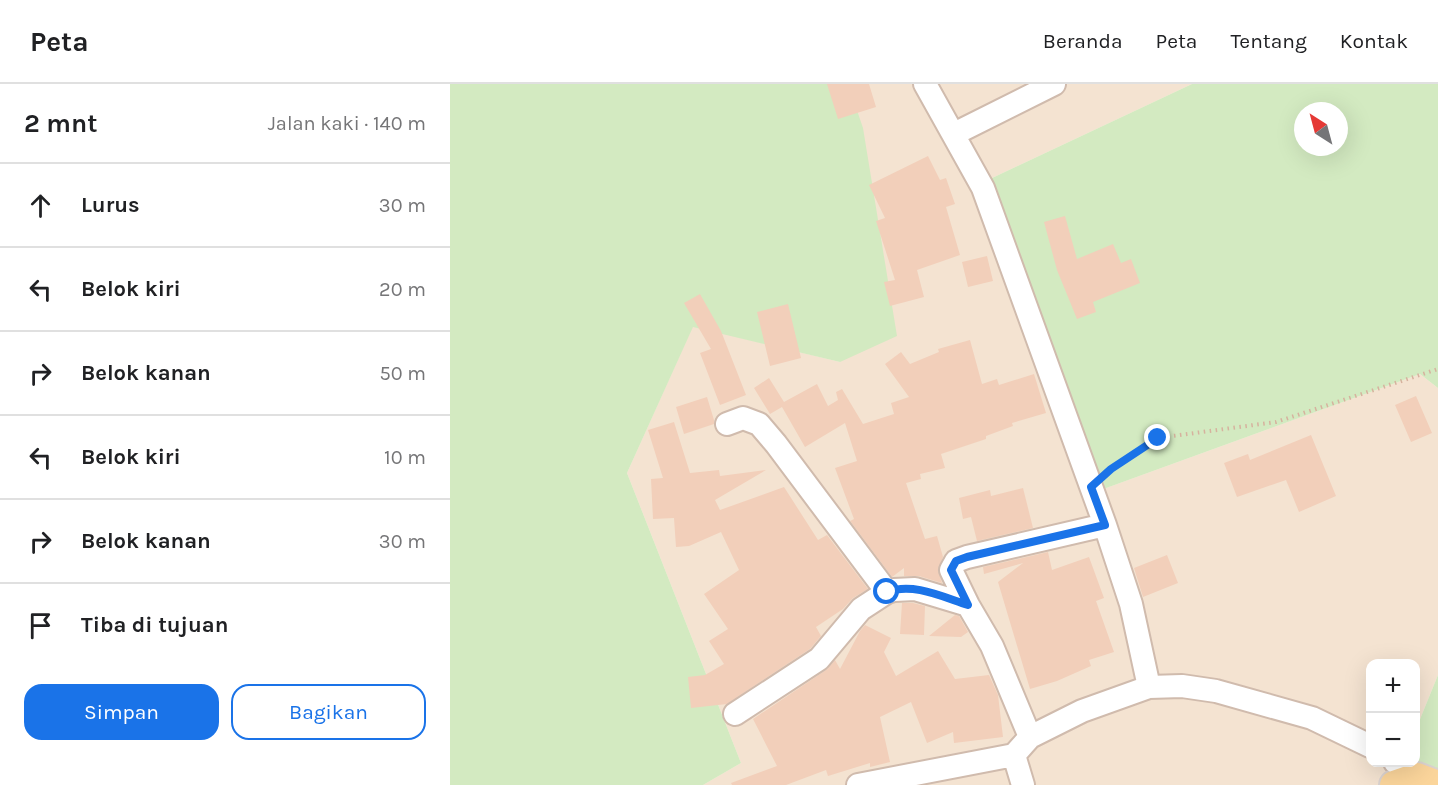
<!DOCTYPE html>
<html lang="id">
<head>
<meta charset="utf-8">
<style>
  :root { --surface:#fff; --page:#f2f2f2; --text:#202124; --muted:#757577; --line:#e0e0e0; --accent:#1a73e8 }
  body { margin:0; font-family:Karla,sans-serif; background:var(--page); color:var(--text) }
  .controls { position:absolute; right:18px; bottom:18px; display:grid; overflow:hidden; border-radius:12px; box-shadow:0 6px 24px #0002 }
  .controls button { width:54px; height:54px; display:grid; place-items:center; padding:0; border:0; border-bottom:2px solid var(--line); background:var(--surface); color:var(--text); font:30px sans-serif }
  .compass { position:absolute; left:844px; top:18px; width:54px; height:54px; border-radius:50%; background:var(--surface); box-shadow:0 6px 24px #0002; rotate:324deg }
  .stop { position:absolute; width:18px; height:18px; margin:-14px; border:4px solid #1a73e8; border-radius:50%; background:#fff }
  .stop.end { background:#1a73e8; border-color:#fff; box-shadow:0 2px 6px #0008 }
  .list { margin:0; padding:0; list-style:none }
  h2 { display:flex; justify-content:space-between; align-items:center; height:78px; margin:0; padding:0 24px; font-size:26px }
  h2 small { font-size:20px; font-weight:400; color:var(--muted) }
  .list li { display:grid; grid-template-columns:39px 1fr auto; gap:18px; align-items:center; box-sizing:border-box; height:84px; padding:0 24px; border-top:2px solid var(--line) }
  .list b { display:block; font-size:22px; white-space:nowrap }
  .list em { font-size:20px; font-style:normal; color:var(--muted) }
  .actions { display:flex; gap:12px; padding:18px 24px }
  .actions a { flex:1; padding:14px 0; border:2px solid var(--accent); border-radius:18px; text-align:center; font-size:21px; color:var(--accent) }
  .actions .main { background:var(--accent); color:#fff }
  .icon { flex:none; width:33px; height:33px; fill:none; stroke:currentColor; stroke-width:2; stroke-linecap:round; stroke-linejoin:round }
  .map { position:relative; flex:none; width:988px; height:701px; overflow:hidden }
  header { display:flex; align-items:center; gap:36px; box-sizing:border-box; height:84px; padding:0 30px; background:var(--surface); border-bottom:2px solid var(--line) }
  header strong { font-size:28px }
  nav { display:flex; gap:33px; margin-inline-start:auto; font-size:21px }
  main { display:flex }
  aside { flex:1; background:var(--surface) }
  .map>svg:first-child { display:block }
</style>
</head>
<body>
<header>
<strong>Peta</strong>
<nav><a>Beranda</a><a>Peta</a><a>Tentang</a><a>Kontak</a></nav>
</header>
<main>
<aside>
<h2>2 mnt<small>Jalan kaki · 140 m</small></h2>
<ul class="list">
<li><svg class="icon" aria-label="ahead" viewBox="0 0 24 24"><path d="M12 20V5M6 11l6-6 6 6"/></svg><div><b>Lurus</b></div><em>30 m</em></li>
<li><svg class="icon" aria-label="left" viewBox="0 0 24 24"><path d="M17 20v-9H6M10 6l-5 5 5 5"/></svg><div><b>Belok kiri</b></div><em>20 m</em></li>
<li><svg class="icon" aria-label="right" viewBox="0 0 24 24"><path d="M7 20v-9h11M14 6l5 5-5 5"/></svg><div><b>Belok kanan</b></div><em>50 m</em></li>
<li><svg class="icon" aria-label="left" viewBox="0 0 24 24"><path d="M17 20v-9H6M10 6l-5 5 5 5"/></svg><div><b>Belok kiri</b></div><em>10 m</em></li>
<li><svg class="icon" aria-label="right" viewBox="0 0 24 24"><path d="M7 20v-9h11M14 6l5 5-5 5"/></svg><div><b>Belok kanan</b></div><em>30 m</em></li>
<li><svg class="icon" aria-label="arrive" viewBox="0 0 24 24"><path d="M6 21V4h12l-3 4 3 4H6"/></svg><div><b>Tiba di tujuan</b></div></li>
</ul>
<div class="actions"><a class="main">Simpan</a><a>Bagikan</a></div>
</aside>
<div class="map">
<svg width="988" height="701" viewBox="0 0 988 701">
  <rect width="100%" height="100%" fill="#fcf2e3"/>
  <!-- residential -->
  <path fill="#f4e3d1" d="M398 0H742L540 95 648 407 970 290 988 304V591L966 645V580H920V678L952 679 932 701H253L291 679 177 389 243 242 390 278Z"/>
  <!-- green -->
  <path fill="#d3eac1" fill-rule="evenodd" d="M0 0H398L413 44 447 252 390 278 243 243 177 389 291 679 253 701H0Z
    M742 0H988V304L970 290 648 407 540 95ZM853 27H889V63H853Z
    M988 591V701L966 678V645Z"/>
  <!-- building -->
  <path fill="#f2cfba" d="M377 0H419L426 23 388 35Z
    M478 72 490 96 496 94 505 120 496 123 510 171 467 186 474 213 440 222 434 198 445 196 426 137 435 134 419 101Z
    M615 132 627 175 663 160 671 179 681 175 690 199 643 218 646 228 627 235 607 186 594 138Z
    M537 172 543 197 518 203 512 178Z
    M250 210 271 247 296 311 270 321 250 269 261 265 234 219Z
    M338 220 351 274 320 282 307 228Z
    M520 256 532 300 547 295 549 301 584 290 596 329 562 339 563 342 536 352V355L491 370 495 384 470 390 471 395 456 399 475 455 487 452 493 473 488 486 492 499 469 492H454V484L442 493 400 437 404 435 385 384 407 377 395 339 355 363 332 323 320 330 304 304 319 294 334 318 367 300 378 322 388 316 386 308 392 305 413 340 444 330 441 319 459 313 435 280 451 268 460 280 489 268 488 265Z
    M966 312 982 349 961 358 945 321Z
    M257 313 264 336V340L234 350 226 323Z
    M224 338 240 389 269 386 270 392 316 386 265 416 270 426 334 403 368 456 377 451 418 505 403 514 393 525 366 543 371 552 360 565 277 620 241 624 238 593 255 591 274 580 259 557 278 545 254 510 289 486 271 448 239 462 226 463 224 434 203 435 201 395 213 394 198 346Z
    M861 351 886 412 849 428 836 396 787 413 774 379 798 370 800 376Z
    M573 404 583 444 527 457 521 433 513 435 509 414 540 406 541 412Z
    M598 468 602 486 639 473 654 514 646 517 664 568 639 576 641 582 607 597 580 605 548 498 573 479 534 490 533 483Z
    M717 471 728 499 693 513 684 484Z
    M452 519H463L475 522 474 551 450 550Z
    M505 531 509 532 518 548 511 553 479 552Z
    M415 541 441 554 434 568 446 592 488 567 505 595 539 591 548 611 553 653 504 659 503 648 477 659 461 618 430 633 440 678 420 683V679L378 692 376 686 336 701H282L281 699 327 682 303 635 376 586 385 576 390 585 410 547Z"/>
  <g fill="none" stroke-linecap="round" stroke-linejoin="round">
    <defs>
      <path id="minor" d="M475 0 533 104 655 441 681 520 699 603
        M504 50 604 0
        M277 340 293 334 309 340 326 360 437 508
        M285 630 369 575 411 525 437 508 444 506 465 505 518 521
        M580 653 542 562 518 521 501 486 506 477 517 473 655 441
        M945 678 967 693
        M408 701 564 671
        M573 701 564 671 580 653 632 627 699 603 732 602 766 607 862 634 920 662"/>
      <path id="major" d="M944 701 967 693 988 701"/>
    </defs>
    <!-- minor casing -->
    <use href="#minor" stroke="#d0bbad" stroke-width="26"/>
    <!-- major casing -->
    <use href="#major" stroke="#dbd3d0" stroke-width="32"/>
    <!-- path -->
    <path stroke="#d6b29e" stroke-width="4" stroke-dasharray="1.5 4.5" stroke-linecap="butt" d="M657 389 708 354 826 338 988 285"/>
    <!-- minor -->
    <use href="#minor" stroke="#fff" stroke-width="22"/>
    <!-- major -->
    <use href="#major" stroke="#fbd59b" stroke-width="28"/>
  </g>
  <g fill="none" stroke-linecap="round" stroke-linejoin="round">
    <!-- route -->
    <path stroke="#1a73e8" stroke-width="8" d="M437 508C463 498 493 513 518 521L501 486 506 477 517 473 655 441 641 403 661 385 708 354"/>
  </g>
</svg>
<div class="controls">
<button>+</button>
<button>−</button>
</div>
<svg class="compass" viewBox="-18 -18 36 36"><path d="M0-13l5 13h-10z" fill="#e53935"/><path d="M0 13l5-13h-10z" fill="#757577"/></svg>
<div class="stop" style="left:437px;top:508px"></div>
<div class="stop end" style="left:708px;top:354px"></div>
</div>
</main>
</body>
</html>
